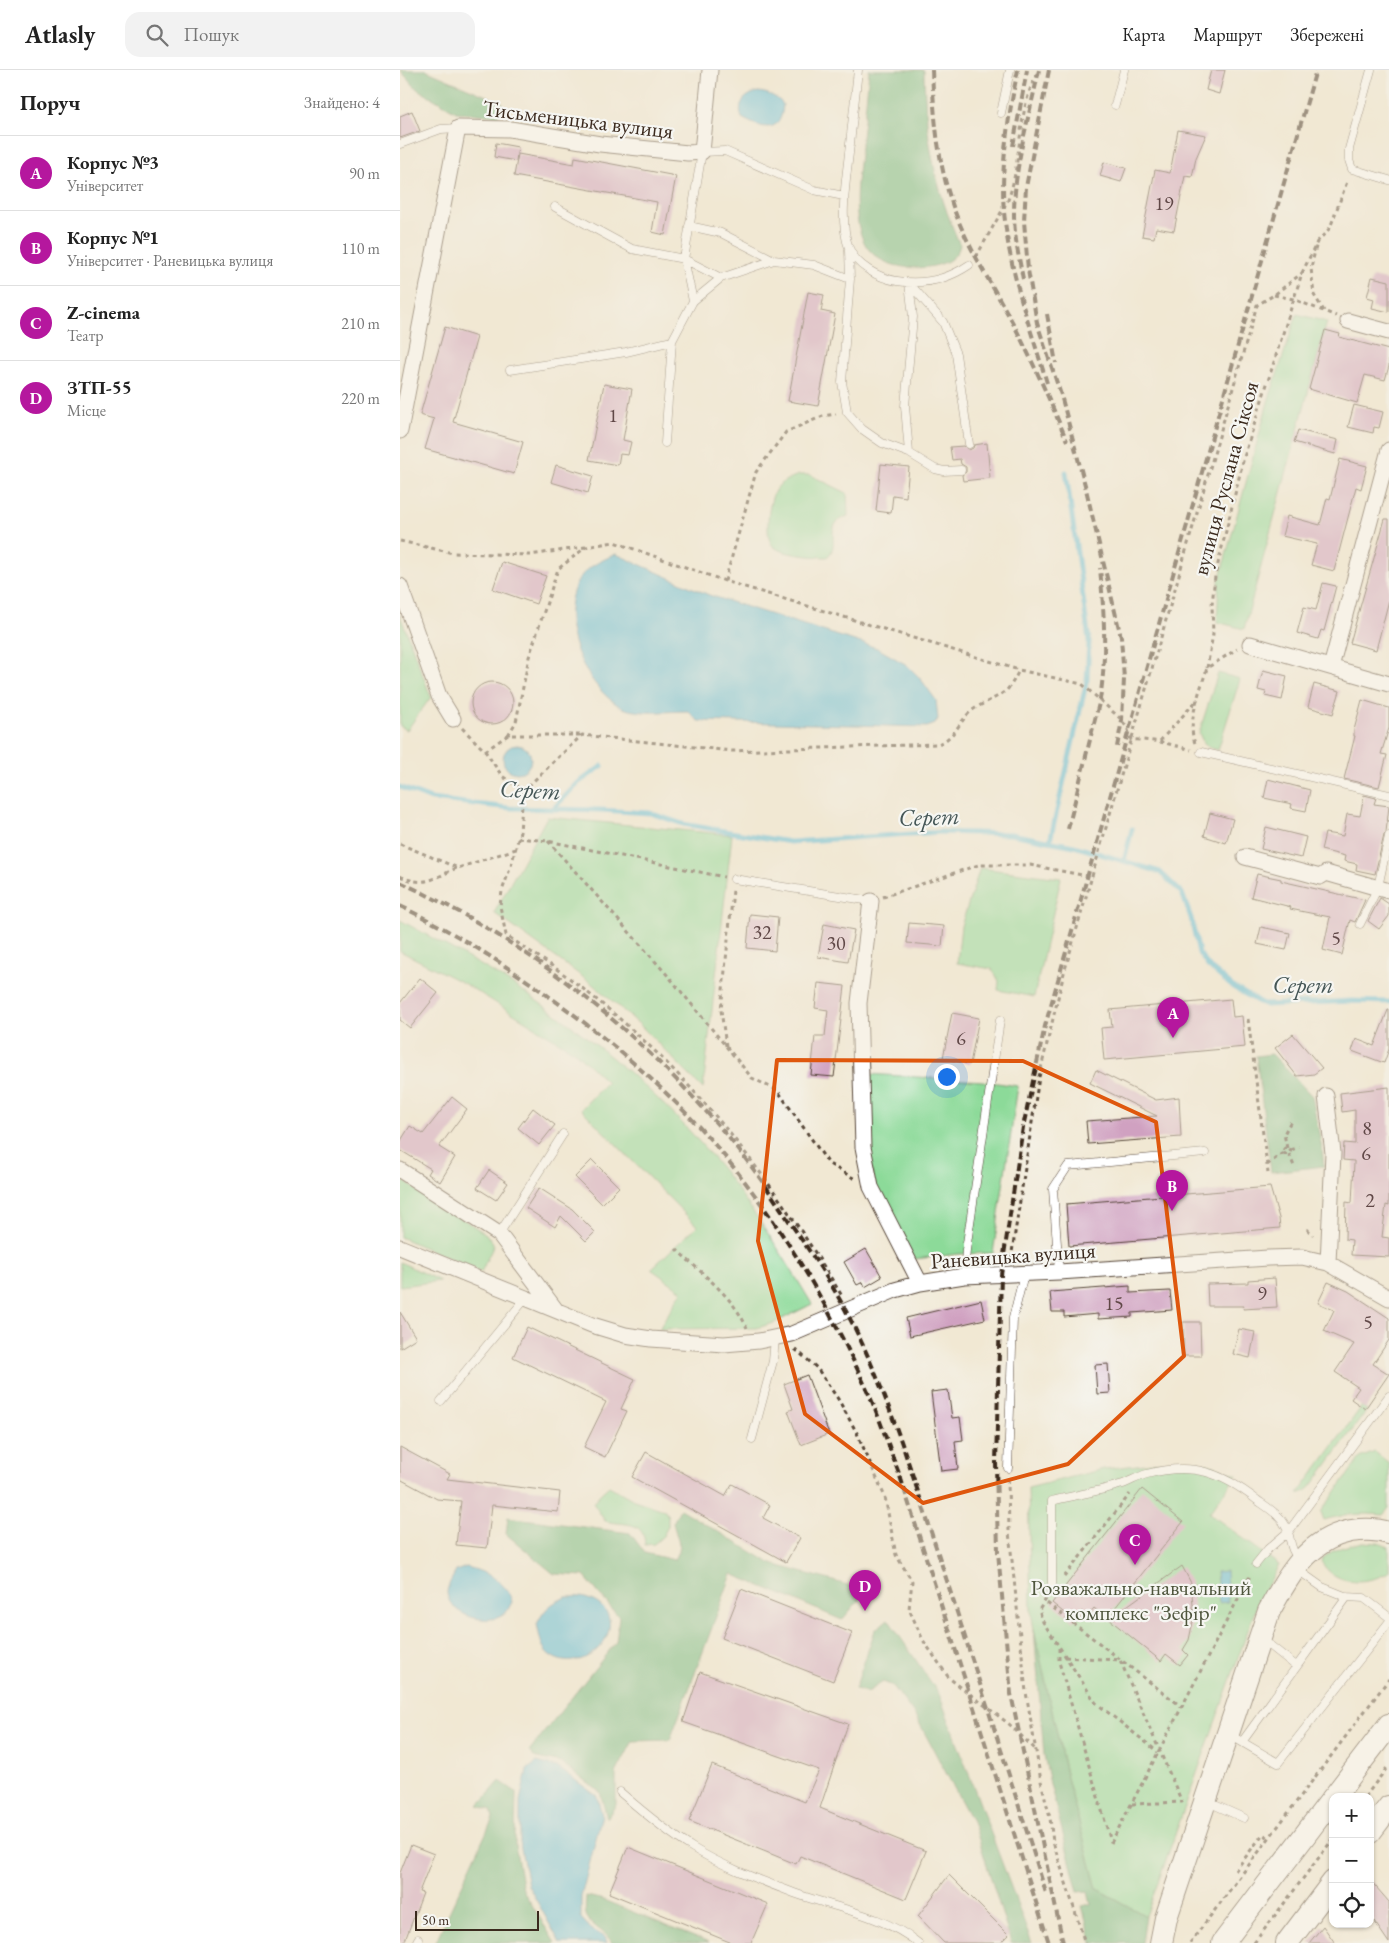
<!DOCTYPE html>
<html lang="uk">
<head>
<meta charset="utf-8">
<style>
  :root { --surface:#fff; --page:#f2f2f2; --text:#222; --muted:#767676; --line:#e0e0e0; --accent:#b5179e }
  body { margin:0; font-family:"EB Garamond",serif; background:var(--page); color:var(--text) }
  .controls { position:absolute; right:15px; bottom:15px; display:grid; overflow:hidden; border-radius:10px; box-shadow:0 1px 4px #0004 }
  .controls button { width:45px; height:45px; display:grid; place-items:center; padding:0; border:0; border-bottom:1px solid var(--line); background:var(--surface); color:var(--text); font:25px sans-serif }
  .scale { position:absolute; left:15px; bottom:12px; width:124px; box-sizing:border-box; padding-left:5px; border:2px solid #3b2a1e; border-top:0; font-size:14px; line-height:18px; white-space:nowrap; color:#3b2a1e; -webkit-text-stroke:4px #f6f6f2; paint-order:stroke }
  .you { position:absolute; left:546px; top:1006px; width:18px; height:18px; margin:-12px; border:4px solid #fff; border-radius:50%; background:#1a73e8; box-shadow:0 0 0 8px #1a73e833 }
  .badge { display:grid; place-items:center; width:32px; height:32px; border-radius:50%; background:var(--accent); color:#fff; font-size:16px; font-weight:700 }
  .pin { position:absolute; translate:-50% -41px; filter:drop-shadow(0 1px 2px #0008) }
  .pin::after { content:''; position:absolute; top:26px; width:18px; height:15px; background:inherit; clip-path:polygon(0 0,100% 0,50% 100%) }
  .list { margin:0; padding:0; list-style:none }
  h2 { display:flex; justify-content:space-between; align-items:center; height:65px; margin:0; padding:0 20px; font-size:21px }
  h2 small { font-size:16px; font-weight:400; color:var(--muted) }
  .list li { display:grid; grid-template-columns:32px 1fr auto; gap:15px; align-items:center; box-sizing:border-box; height:75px; padding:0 20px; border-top:1px solid var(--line) }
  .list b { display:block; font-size:19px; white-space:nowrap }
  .list p { margin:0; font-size:16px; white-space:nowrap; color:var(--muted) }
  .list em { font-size:16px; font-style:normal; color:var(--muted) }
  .icon { flex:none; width:28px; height:28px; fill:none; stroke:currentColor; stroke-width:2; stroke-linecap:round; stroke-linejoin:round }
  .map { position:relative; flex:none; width:989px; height:1873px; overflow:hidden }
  header { display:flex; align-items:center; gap:30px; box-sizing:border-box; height:70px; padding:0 25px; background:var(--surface); border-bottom:1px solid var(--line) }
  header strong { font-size:24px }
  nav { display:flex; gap:28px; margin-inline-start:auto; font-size:18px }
  .search { width:350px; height:45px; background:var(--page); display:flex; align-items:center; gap:12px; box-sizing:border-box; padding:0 18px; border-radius:15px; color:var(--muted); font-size:19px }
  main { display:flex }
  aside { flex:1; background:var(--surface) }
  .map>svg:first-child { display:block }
</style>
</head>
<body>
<header>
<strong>Atlasly</strong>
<div class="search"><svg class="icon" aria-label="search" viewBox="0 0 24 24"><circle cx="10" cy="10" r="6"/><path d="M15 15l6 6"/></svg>Пошук</div>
<nav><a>Карта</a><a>Маршрут</a><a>Збережені</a></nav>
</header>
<main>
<aside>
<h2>Поруч<small>Знайдено: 4</small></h2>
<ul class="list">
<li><span class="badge">A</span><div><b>Корпус №3</b><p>Університет</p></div><em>90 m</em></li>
<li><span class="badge">B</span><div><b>Корпус №1</b><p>Університет · Раневицька вулиця</p></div><em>110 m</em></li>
<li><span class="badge">C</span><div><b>Z-cinema</b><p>Театр</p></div><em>210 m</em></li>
<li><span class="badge">D</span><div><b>ЗТП-55</b><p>Місце</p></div><em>220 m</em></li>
</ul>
</aside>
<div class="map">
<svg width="989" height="1873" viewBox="0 0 989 1873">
  <rect width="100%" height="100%" fill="#f6f6f2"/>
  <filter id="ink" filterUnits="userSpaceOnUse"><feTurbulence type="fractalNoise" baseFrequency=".02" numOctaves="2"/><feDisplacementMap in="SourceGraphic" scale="10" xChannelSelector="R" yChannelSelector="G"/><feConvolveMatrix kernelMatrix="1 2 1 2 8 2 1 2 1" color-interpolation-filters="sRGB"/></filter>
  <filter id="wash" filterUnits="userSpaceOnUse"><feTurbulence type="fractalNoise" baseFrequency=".0096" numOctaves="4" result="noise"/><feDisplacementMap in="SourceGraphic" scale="20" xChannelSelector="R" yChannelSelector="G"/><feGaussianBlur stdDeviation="1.12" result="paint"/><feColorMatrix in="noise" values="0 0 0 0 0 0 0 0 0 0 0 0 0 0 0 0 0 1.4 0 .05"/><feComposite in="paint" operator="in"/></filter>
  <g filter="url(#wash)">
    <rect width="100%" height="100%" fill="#f1e8d3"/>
    <!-- green -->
    <path fill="#8cda99" stroke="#64825c" d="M897 244 927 252 844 559 817 552 819 511 868 332Z
      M399 405H410L447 423 448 446C421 454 442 475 427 487 415 487 384 485 374 477 363 469 369 428 376 419 382 411 390 408 399 405Z
      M0 545 31 627 7 660 0 656Z
      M818 603 840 609 818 680C808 678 803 674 799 663Z
      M147 747 332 765 303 1019 239 954 191 913 94 843Z
      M580 798 661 808 634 927 598 920 599 911 592 899 557 893 561 856Z
      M0 850C37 871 76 891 112 914 191 966 268 1029 326 1104 358 1146 385 1189 412 1234L374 1253 357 1258 259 1259 282 1221 251 1199 297 1156 181 1039 207 1012 174 981 65 914 0 881Z
      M467 1004 583 1011 618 1016 593 1183 559 1184 514 1189 475 1118 467 1076Z
      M0 1109 86 1164 94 1175 81 1202 0 1167Z
      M0 1192 40 1211 0 1216Z
      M962 1336 967 1340 911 1417 906 1421 898 1424Z
      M975 1382 989 1393V1438L983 1445C963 1443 944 1444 924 1450L921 1442 960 1388Z
      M794 1391 814 1396 837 1405 809 1443 879 1495 857 1535 746 1846 697 1819 666 1704 634 1560 631 1541 628 1418 704 1399 762 1392Z
      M209 1416 234 1430 264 1440 268 1446V1456L263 1466 254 1474 245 1475C244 1449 224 1456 205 1451L193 1433 199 1425Z
      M963 1472 978 1473 989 1477V1502C968 1515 934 1516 921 1491 930 1478 948 1476 963 1472Z"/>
    <!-- forest -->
    <path fill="#71ba81" stroke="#567250" d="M25 0 103 33 98 46 56 42 17 19 0 0Z
      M469 0H524C525 64 534 116 560 175 557 190 542 195 528 197 504 200 474 195 463 170 451 142 458 105 461 76 464 51 467 25 469 0Z
      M872 984 912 1026 922 1079 924 1096 871 1102 856 986Z
      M280 1439 372 1494 462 1519 459 1530 442 1550 332 1504 270 1670 233 1671 216 1703V1735L207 1748 200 1722 161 1693 134 1687 129 1681 216 1572 219 1547 184 1506 154 1504 106 1464 108 1447 230 1463 245 1483 274 1490 280 1477 273 1453Z
      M488 1549 539 1624 632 1873H611L575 1757 516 1647 493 1616 483 1612 468 1622 455 1619 475 1560Z
      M634 1560 666 1704 697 1819 746 1846 742 1873H692L682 1836 691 1834 688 1821 678 1822 650 1714 644 1685Z
      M100 1711 116 1722 115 1775 123 1820 155 1873H35L93 1748 91 1740 78 1736Z
      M186 1826 201 1829 309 1873H212C206 1861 193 1858 187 1847 184 1842 186 1832 186 1826Z"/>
    <!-- water -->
    <path fill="#5cbcda" stroke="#4c737c" d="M358 22C368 23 376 26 383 34 382 64 363 60 342 48 337 34 344 25 358 22Z
      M216 484 309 525 477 578 507 595 520 608 536 630 538 649 535 654 527 657 298 651 288 641C271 641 238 645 223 638 184 618 154 549 179 509 187 496 203 490 216 484Z
      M103 689a14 14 0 1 1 28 0a14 14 0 1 1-28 0Z
      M66 1497C85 1501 108 1512 112 1532 109 1537 107 1543 103 1545 86 1556 49 1545 47 1523 47 1516 53 1507 56 1501Z
      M826 1501 828 1532 819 1533 816 1502Z
      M166 1527C172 1527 179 1526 185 1528 233 1541 202 1596 164 1591 157 1590 149 1586 145 1580 140 1573 139 1562 137 1554 145 1538 150 1534 166 1527Z
      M137 1692 157 1697 197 1726 202 1745 181 1827V1848L191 1859 205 1867 207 1873H160L128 1815 120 1773V1731L127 1700Z"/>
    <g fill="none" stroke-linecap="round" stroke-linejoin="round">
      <!-- stream -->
      <path stroke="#5cbcda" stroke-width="5" d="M0 717 31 729 110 738 200 740 250 743 283 754 390 772 541 762 611 764 674 776 760 802 782 823 791 848 799 883 808 896 833 917 859 932 866 935 951 931 989 932
        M153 739 178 713 202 696
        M650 771 687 610 689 571 666 402
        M724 791 732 759"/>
    </g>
    <g id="blocks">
      <!-- building -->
      <path fill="#d0a1c1" d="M811 0H825L819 24 806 20Z
        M12 41 20 61 0 68V46Z
        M778 60 806 65 796 88 792 107 785 106 774 161 756 158 754 168 742 166 755 100 770 103Z
        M96 73 118 77 116 91 94 87Z
        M118 84 174 94 175 87 276 106 265 165 252 162 257 132 114 106Z
        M704 92 726 98 721 112 700 106Z
        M972 207 989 211V242L972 238 974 229 967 227Z
        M408 222 424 225 421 241 435 244 418 336 388 331Z
        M45 257 77 267 53 352 123 372 114 404 25 379 34 349 20 345Z
        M925 260 940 264 939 267 989 280V296L985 310 965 305 957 333 909 319Z
        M204 314 232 319 223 370 231 372 228 385 220 384 218 395 189 390Z
        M954 335 983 342 979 358 974 357 973 363 948 357Z
        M898 360 938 370 935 384 894 372Z
        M587 373 590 408 563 411 562 405 566 402V397L561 394 560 389 552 390 550 377 564 376 569 380 573 378 574 375Z
        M940 389 967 396 961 419 956 417 934 501 911 495 917 474 882 466 887 446 920 455 927 428 930 429Z
        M481 394 509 397 506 427 493 425 491 443 476 441Z
        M156 395 193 406 188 423 151 412Z
        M985 449H989V530L976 580 950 573Z
        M102 492 146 506 136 534 93 519Z
        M923 513 936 516 924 561 921 560 918 569 897 563 904 537 916 540Z
        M863 600 887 606 882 630 865 626 866 622 858 620Z
        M71 633a21 21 0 1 1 42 0a21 21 0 1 1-42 0Z
        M914 614 940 621 933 644 908 637Z
        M962 630 989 638V658L981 684 987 685 979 717 944 709 955 666H954V660Z
        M868 709 910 720 906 741 891 738 892 734 864 728Z
        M964 725 976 728 974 734 989 736 986 762 984 765 975 804 956 800 957 794 944 791 945 786 921 780 925 763 943 766 947 744 960 746Z
        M810 743 833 749 826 773 804 766Z
        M866 757 906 767 901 788 861 779Z
        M857 804 881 809V811L965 830 955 852 950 850 942 885 923 880 930 847 890 839 891 837 851 827Z
        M980 828 989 834V846L979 859 968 851Z
        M350 844 378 847 375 881 347 878Z
        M509 853 544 856 542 876 507 873Z
        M424 854 454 860 448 892 418 887Z
        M861 857 890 863 886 880 857 874Z
        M20 908 38 923 10 958 0 950V933Z
        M418 913 445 916 434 1007 411 1005 415 966H425L428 940 415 938Z
        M831 929 833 947 842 946 845 977 704 990 701 958 712 957 710 940Z
        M988 940H989V979L984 993 952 981 956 969 974 976Z
        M552 943 579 948 570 994 543 988Z
        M893 964 922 998 914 1004 897 1006 875 978Z
        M696 1000 756 1030 779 1027 781 1067 688 1074 686 1051 757 1046 690 1013Z
        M989 1017V1136L986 1135 982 1167 989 1168V1187L951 1185 952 1170 945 1169 946 1132 952 1133 954 1093V1091L943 1090 944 1073 955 1074V1040L942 1042 940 1023Z
        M52 1027 67 1039 39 1077 55 1087 40 1112 28 1104 31 1099 0 1080V1072L10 1056 23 1064Z
        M133 1038 155 1055 139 1075 118 1058Z
        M192 1090 219 1117 202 1134 175 1107Z
        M89 1100 108 1113 96 1130 77 1118Z
        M870 1117 879 1148 880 1158 669 1176 666 1134Z
        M139 1118 172 1139 195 1162 186 1171 161 1146 155 1157 126 1138Z
        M466 1179 482 1207 465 1217 463 1212 457 1215 444 1192Z
        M875 1208 877 1237 843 1239 844 1236H808L807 1214 848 1213V1210Z
        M928 1212 948 1221 989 1248V1270L973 1294 989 1304 965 1339 951 1329 959 1318 935 1302 954 1274 924 1261 934 1240 918 1233Z
        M730 1216V1223L770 1221 772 1240 732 1243V1247L698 1249V1244L664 1247V1242H652L650 1222Z
        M581 1230 585 1249 510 1266 506 1248Z
        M0 1242 16 1268 0 1278Z
        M783 1252H800L801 1286H784Z
        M127 1257 235 1309 221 1339 227 1341 205 1387 184 1377 206 1332 113 1287Z
        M839 1259 855 1262 850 1288 833 1284Z
        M708 1294 710 1323 697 1324 695 1295Z
        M407 1305 429 1364 401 1375 388 1341 393 1339 384 1314Z
        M548 1320 552 1348 560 1347 563 1370 555 1371 558 1399 541 1401 531 1322Z
        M0 1377 50 1404 47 1409 160 1422 158 1442 92 1435 87 1478 56 1475 61 1431 37 1429 0 1409Z
        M246 1382 325 1426 332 1414 370 1435 363 1448 400 1468 386 1492 232 1407Z
        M742 1419 783 1452 707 1548 694 1538 687 1546 681 1541 674 1551 652 1533Z
        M782 1496 791 1513 794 1546 789 1570 783 1580 788 1585 780 1595 766 1584 761 1591 709 1549Z
        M341 1519 452 1563 433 1611 322 1568Z
        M300 1602 448 1654 420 1738 526 1781 506 1829 400 1786 396 1794 289 1751 312 1695 405 1732 419 1700 283 1652Z
        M11 1775 34 1784 19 1822 23 1823 4 1873H0V1803Z
        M228 1777 368 1834 351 1873H332L209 1823Z
        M549 1805 609 1865 601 1873H544L518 1846Z
        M970 1810 989 1832V1873L970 1845Z
        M923 1856 935 1873H909Z"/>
    </g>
  </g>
  <g filter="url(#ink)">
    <use href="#blocks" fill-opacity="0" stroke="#564639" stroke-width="1"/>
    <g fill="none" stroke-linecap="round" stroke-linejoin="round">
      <defs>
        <path id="lane" d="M458 0C455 28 452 56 449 83 446 111 439 152 449 178 456 196 479 208 497 211 524 215 547 210 569 195
          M971 0 949 79V90L952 99 989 110
          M715 35 724 0
          M601 43 610 0
          M0 74 41 59 58 58
          M155 137 232 179 284 189 321 208
          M289 156 321 163 374 190
          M449 180 450 209 442 312 447 342 462 359 482 373 509 383 535 399 544 401 561 400
          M509 213 543 252 556 284 569 374
          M293 231 321 208 374 190 414 195 450 209
          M110 300 226 282 272 271
          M265 373 272 271 293 231 284 189 302 82 325 81 414 120 444 126
          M509 383 505 336 513 247 509 213
          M801 682 989 725
          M334 809 471 831
          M960 854 978 817 989 766
          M99 1164 163 1064
          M659 1202 653 1119 668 1096 805 1083
          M564 1206 566 1180 600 950
          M41 1331 126 1228
          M352 1369 373 1291 375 1268
          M608 1398 613 1248 624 1204
          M856 1494 868 1479 889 1461 989 1326
          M898 1500 922 1517 947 1527 964 1528 989 1547
          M652 1522V1431C676 1425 700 1421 723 1414 731 1411 739 1406 747 1404 793 1392 821 1402 857 1430 864 1435 872 1440 878 1446 894 1461 886 1476 899 1489
          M862 1569 896 1596
          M830 1665 878 1693 989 1552
          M842 1672 947 1527
          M220 1722C243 1742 267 1762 293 1778 324 1797 360 1810 394 1823 435 1838 484 1845 518 1873
          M808 1732 844 1748
          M16 1873 18 1869"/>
        <path id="street" d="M948 251 989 262
          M0 361 58 58 110 59 200 74 288 83 302 82 310 0
          M0 516 39 626 53 649
          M850 574 989 614
          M931 597 989 380
          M845 787 920 807 926 803 989 821
          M471 831 459 933 463 1077 471 1117 520 1213
          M926 1026 933 1083 928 1193
          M0 1100 99 1164 156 1240
          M0 1177 192 1255 225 1265 251 1269 324 1274 359 1271 392 1264 495 1220 520 1213 564 1206 659 1202 868 1188 902 1187 928 1193 989 1228"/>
        <path id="secondary" d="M934 1727 989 1655
          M970 1762 989 1737
          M761 1873 766 1848 869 1541C888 1506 908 1469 951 1461 964 1459 977 1459 989 1463
          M823 1873 933 1728
          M887 1873 933 1812"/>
      </defs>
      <!-- lane casing -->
      <use href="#lane" stroke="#564639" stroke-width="9"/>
      <!-- street casing -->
      <use href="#street" stroke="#564639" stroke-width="17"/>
      <!-- secondary casing -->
      <use href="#secondary" stroke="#564639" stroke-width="24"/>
      <!-- path -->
      <path stroke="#564639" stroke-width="3" stroke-dasharray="4 4" stroke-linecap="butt" d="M576 187 608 130C623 89 616 39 639 0
        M874 225 893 229 936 246
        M924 241 914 225 911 198 917 172 930 158 948 109
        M0 471 53 483 130 485 185 477
        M325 511 356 402 386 362 423 346 436 344
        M807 598 813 564 812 535 815 506 844 387 902 203 917 172
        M62 658 85 681 102 706 123 721 182 665 332 681 538 674C554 668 558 654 570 642 581 633 596 629 607 620 612 614 616 607 619 600
        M108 665 116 652 129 587 158 499 186 477 214 472 325 511 619 600 682 614 722 650 728 660 731 670C752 669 771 674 791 680
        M760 671 798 629
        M795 673C786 653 801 619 807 598L837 579
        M85 681 108 665H182
        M123 721 120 762 111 796 102 821 100 836 106 865C133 884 162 901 187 922 295 1006 372 1110 442 1226
        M118 768 148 771 324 807
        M148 771 270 908 352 1008 378 1021 429 1094 455 1109
        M0 774 58 798 116 779
        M0 806C25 818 34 808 57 798
        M483 827 578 795H630L693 807
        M848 949 868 1103
        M326 976 321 940 333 820
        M883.5 1081a3.5 3.5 0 1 1 7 0a3.5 3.5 0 1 1-7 0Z
        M887 1078 884 1064 892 1049
        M891 1080 899 1077
        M889 1084 894 1096
        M867 1095 884 1082
        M907 1159 913 1165
        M276 1179C301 1203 333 1226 347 1258
        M611 1189 639 1007 664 903 857 235 874 225 902 203
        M395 1279 417 1298 438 1329 457 1363 485 1427 496 1485 512 1511 509 1539 523 1570 549 1608 609 1654 636 1680
        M608 1409 609 1462 626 1622 641 1711 650 1748 653 1772 685 1873
        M664 1507 730 1424
        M646 1529 639 1540 643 1552 696 1633 758 1682
        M647 1533 782 1637
        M659 1578V1592L711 1772
        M665 1587 720 1590 782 1732 732 1734
        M965 1727 989 1695
        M711 1773 851 1504
        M835 1801 863 1764 869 1768
        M790 1873 989 1609
        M854 1873 933 1769"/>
      <!-- lane -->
      <use href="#lane" stroke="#fff" stroke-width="8"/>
      <!-- street -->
      <use href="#street" stroke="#fff" stroke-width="15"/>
      <!-- secondary -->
      <use href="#secondary" stroke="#fff" stroke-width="22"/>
      <!-- rail -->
      <path stroke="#3b2a1e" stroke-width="4" stroke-dasharray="8 4" stroke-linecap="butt" d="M532 0C534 48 538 97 555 142 570 182 595 219 615 257 634 294 651 333 667 371
        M618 0C608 45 599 105 605 151 611 207 631 260 647 313
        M649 0 626 117 624 151 628 200 637 253 661 325 685 415 721 567 724 609 722 650 717 677
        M613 76 627 0
        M623 209C619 188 614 166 614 144 614 96 629 47 639 0
        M647 244 656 293
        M668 759 700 629C707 585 704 542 700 498
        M0 812C124 869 236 958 324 1062 347 1089 368 1119 387 1148 408 1179 430 1210 447 1243 486 1317 510 1398 536 1477 573 1592 610 1707 646 1823
        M0 836C51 860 101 892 147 925 209 969 267 1019 316 1076 380 1151 432 1240 471 1329 482 1354 490 1381 500 1406L649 1873
        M663 1873 611 1624 598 1482 596 1393 601 1205 623 1057 645 956 916 0"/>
    </g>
  </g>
  <!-- marked area -->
  <path d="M0 0H989V1873H0ZM377 990 623 991 756 1052 784 1286 668 1394 523 1433 405 1344 358 1171Z" fill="#f1e8d3" fill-opacity=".55" fill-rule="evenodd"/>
  <path fill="none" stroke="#df570d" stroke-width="4" stroke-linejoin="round" d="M377 990 623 991 756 1052 784 1286 668 1394 523 1433 405 1344 358 1171Z"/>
  <g text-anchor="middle" stroke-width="4.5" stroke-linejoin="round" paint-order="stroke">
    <!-- number labels -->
    <g font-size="20" fill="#604847">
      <text x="764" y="140">19</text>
      <text x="213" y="352">1</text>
      <text x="362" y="869">32</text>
      <text x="936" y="875">5</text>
      <text x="436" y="880">30</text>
      <text x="561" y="975">6</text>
      <text x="967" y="1065">8</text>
      <text x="966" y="1090">6</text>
      <text x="970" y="1137">2</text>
      <text x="862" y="1230">9</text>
      <text x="714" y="1240">15</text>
      <text x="968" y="1259">5</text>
    </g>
    <!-- street labels -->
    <g font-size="22" fill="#3b2a1e" stroke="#f6f6f2">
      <text transform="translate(178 49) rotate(7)" y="8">Тисьменицька вулиця</text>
      <text transform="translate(825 408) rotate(-75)" y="8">вулиця Руслана Сіксоя</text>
      <text transform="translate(613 1185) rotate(-4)" y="8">Раневицька вулиця</text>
    </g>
    <!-- park labels -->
    <g font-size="22" fill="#4f563d" stroke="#f6f6f2">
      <text x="741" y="1525">Розважально-навчальний<tspan x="741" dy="25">комплекс "Зефір"</tspan></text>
    </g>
    <!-- water labels -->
    <g font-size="24" font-style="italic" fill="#455656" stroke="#f6f6f2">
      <text transform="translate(130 720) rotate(3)" y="8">Серет</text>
      <text transform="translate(529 747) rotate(-2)" y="8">Серет</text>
      <text x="903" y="923">Серет</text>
    </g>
  </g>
</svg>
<div class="controls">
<button>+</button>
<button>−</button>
<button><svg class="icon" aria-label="locate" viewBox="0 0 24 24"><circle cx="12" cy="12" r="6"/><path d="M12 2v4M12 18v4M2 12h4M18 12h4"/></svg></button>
</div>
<div class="scale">50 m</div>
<div class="you"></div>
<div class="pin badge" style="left:773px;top:968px">A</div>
<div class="pin badge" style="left:772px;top:1141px">B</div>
<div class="pin badge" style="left:735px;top:1495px">C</div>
<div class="pin badge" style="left:465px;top:1541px">D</div>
</div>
</main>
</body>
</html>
